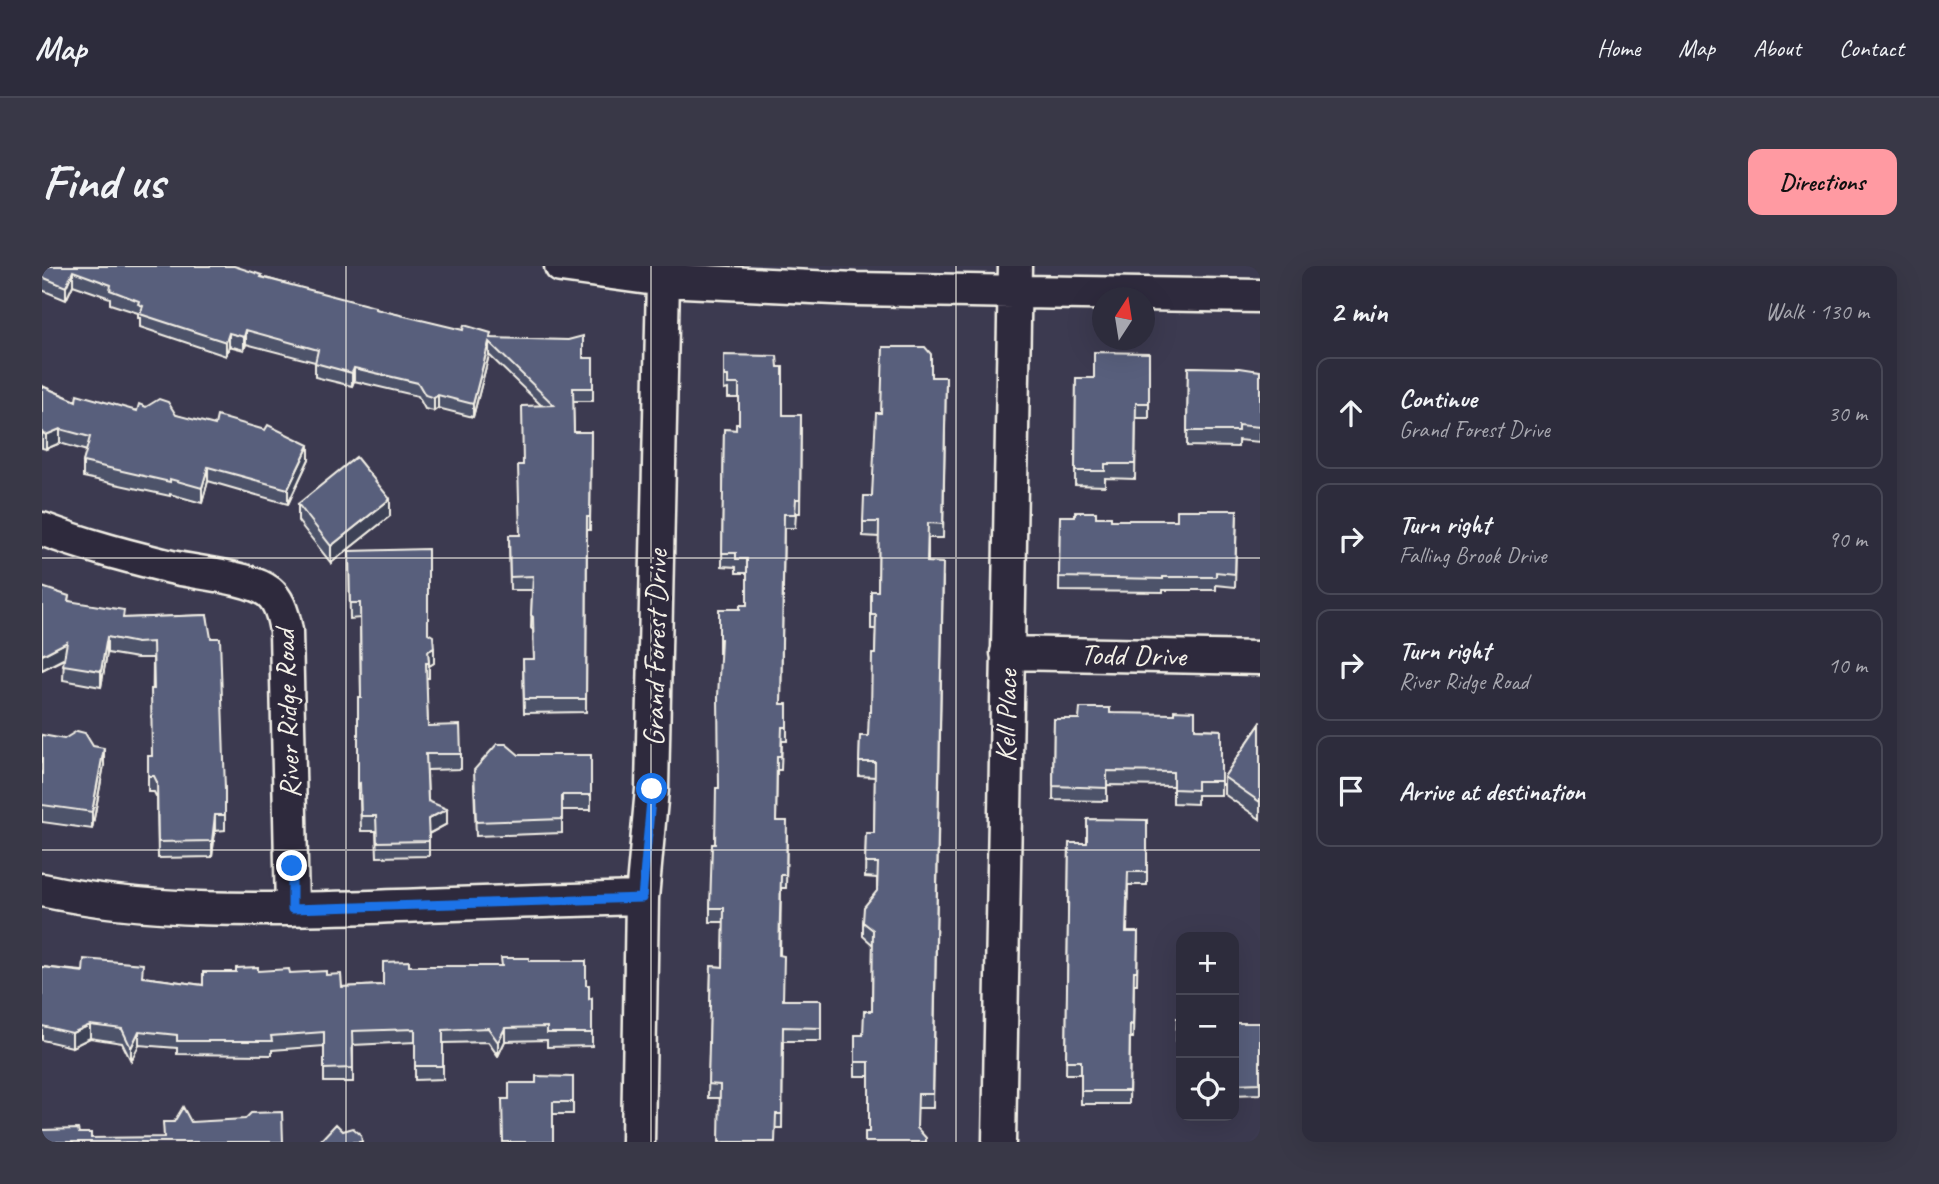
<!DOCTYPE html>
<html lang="en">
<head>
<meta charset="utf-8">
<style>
  :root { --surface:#2d2c3c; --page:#393847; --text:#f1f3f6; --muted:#a7a7af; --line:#484856; --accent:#ff9aa2 }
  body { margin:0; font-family:Caveat,sans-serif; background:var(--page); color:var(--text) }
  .controls { position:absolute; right:21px; bottom:21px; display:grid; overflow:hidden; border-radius:14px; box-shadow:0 7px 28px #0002 }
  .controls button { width:63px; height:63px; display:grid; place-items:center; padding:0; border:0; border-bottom:2px solid var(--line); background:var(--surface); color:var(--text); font:35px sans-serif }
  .compass { position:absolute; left:1050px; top:21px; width:63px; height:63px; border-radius:50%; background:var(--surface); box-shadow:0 7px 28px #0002; rotate:12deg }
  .stop { position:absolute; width:21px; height:21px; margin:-16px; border:5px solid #1a73e8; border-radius:50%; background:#fff }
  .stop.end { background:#1a73e8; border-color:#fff; box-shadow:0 2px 7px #0008 }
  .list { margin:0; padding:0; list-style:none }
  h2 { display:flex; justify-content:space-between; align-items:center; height:91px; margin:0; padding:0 28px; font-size:30px }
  h2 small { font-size:23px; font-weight:400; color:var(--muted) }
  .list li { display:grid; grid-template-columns:46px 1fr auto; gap:21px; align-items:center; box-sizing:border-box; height:112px; margin:0 14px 14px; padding:0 14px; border:2px solid var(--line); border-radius:14px }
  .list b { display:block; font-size:26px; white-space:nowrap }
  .list p { margin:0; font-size:23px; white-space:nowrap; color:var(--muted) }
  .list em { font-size:23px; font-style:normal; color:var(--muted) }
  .icon { flex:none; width:38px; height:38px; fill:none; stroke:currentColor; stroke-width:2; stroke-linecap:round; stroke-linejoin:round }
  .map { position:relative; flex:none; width:1218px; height:876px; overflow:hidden; border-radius:14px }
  header { display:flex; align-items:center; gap:42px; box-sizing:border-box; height:98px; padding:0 35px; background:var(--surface); border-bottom:2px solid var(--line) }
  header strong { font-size:33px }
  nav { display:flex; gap:38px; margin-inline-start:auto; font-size:24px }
  .intro { display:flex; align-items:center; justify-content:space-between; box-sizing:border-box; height:168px; padding:0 42px }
  h1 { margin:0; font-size:49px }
  .button { padding:18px 32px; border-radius:14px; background:var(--accent); color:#111; font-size:24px; font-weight:700 }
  main { display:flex; gap:42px; padding:0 42px }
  aside { flex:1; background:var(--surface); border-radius:14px; box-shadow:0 7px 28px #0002 }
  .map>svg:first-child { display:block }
</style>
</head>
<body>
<header>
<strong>Map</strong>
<nav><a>Home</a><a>Map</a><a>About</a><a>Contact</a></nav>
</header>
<div class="intro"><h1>Find us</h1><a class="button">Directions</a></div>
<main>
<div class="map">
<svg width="1218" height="876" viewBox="0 0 1218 876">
  <rect width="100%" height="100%" fill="#3c3a50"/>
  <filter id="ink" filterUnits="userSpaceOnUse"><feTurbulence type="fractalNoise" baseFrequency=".0143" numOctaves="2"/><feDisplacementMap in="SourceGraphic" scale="14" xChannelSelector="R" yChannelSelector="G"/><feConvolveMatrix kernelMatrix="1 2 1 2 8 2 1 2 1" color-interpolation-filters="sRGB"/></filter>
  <g filter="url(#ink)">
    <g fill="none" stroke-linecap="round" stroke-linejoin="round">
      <defs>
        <path id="minor" d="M519 0 621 14 813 23 1218 30
          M0 263C42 279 85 290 129 301 155 307 208 311 227 326 238 335 242 352 244 365L250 643
          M965 387 1218 392
          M0 624C106 647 221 644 329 641 419 638 510 634 600 632
          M596 876 600 632 610 523 621 14
          M957 876 973 0"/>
      </defs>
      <!-- minor casing -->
      <use href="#minor" stroke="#f4f1e8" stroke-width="37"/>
      <!-- minor -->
      <use href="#minor" stroke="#2f2a3d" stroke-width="32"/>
    </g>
    <!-- wall -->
    <path fill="#4d526a" stroke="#f4f1e8" stroke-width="2" d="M0 0 220 11 333 43 449 72 541 92H551V135H531L532 166H549L548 264H545L544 446 482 447 481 393H492L491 364 489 362 490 324H468L467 269H478L481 199 499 139 447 89 431 151 396 142 392 145 383 143 376 130 312 115 310 120 273 111V96L204 78 202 84 187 80 184 90 98 61V52H96V47L68 38V32L31 19 24 34 0 24Z
      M1107 87V152H1094L1093 213 1063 212V220L1033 219 1034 112H1052Z
      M682 89 736 101 741 149H759L758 247H754L753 262H742L739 438H745V475H740L739 504H735L734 555 745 569 744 622H739L738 689 741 734H779V775H741L740 862H734L677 832H666L669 700 681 701 682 656H668V642L677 522 679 387H677V343H698L705 339V307H694V301L680 300 682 163 694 164 697 158V132H686V123L682 124Z
      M1146 101 1218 105V176L1196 174V181L1145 180Z
      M889 111H904L901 272H886V297L901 311 891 842H876L827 866V810H813V769H821L830 745 831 679 821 670V656L835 625V612L823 611 824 567H832L833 511 817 510 818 470H826L829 446 833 388 834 363H829V325H836L837 271 821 270V256L830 230 839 147Z
      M0 120 34 135 95 145 134 149 267 193 246 238 166 215 160 237 128 228V230L41 211V196L45 185 18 177 4 183 0 182Z
      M256 238 348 250 289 297 256 255Z
      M1195 244 1193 321 1174 319V324H1121V326L1017 325 1018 250 1054 251 1069 254H1135Z
      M307 285 386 367 392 397 387 400V412H384L386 460 419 488V503L385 504 386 535 405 558 387 568V590L335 591 334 565H319L318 533H316V431H319L318 352 308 353Z
      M27 335 82 352 165 349 183 524V564L173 565 170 591 116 592 115 532 112 526H106V505L110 490 111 392H95L65 387 59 421 21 414 22 393 0 404Z
      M1068 447 1153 463 1179 464V529H1155V538L1131 537V520L1065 519V535L1011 534 1012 453H1037Z
      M1218 458V553L1182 528V511Z
      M0 469 62 499 50 563 0 556Z
      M477 489H549V544H520V567L434 570 432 518Z
      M1105 554V619H1086L1085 666H1096L1095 718H1092L1091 772H1088L1087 838H1039V808H1024L1027 577H1045Z
      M487 695 544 719 547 733 550 732V780L505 781V774L463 775 456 790 446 776 401 777V813L373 814V776L311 779V816H282V780L230 784V789L135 788V782L97 779 89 795 80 777 48 772 30 781 0 774V701L101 711 161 719 216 705 284 709 300 721 341 719 367 700H460Z
      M1135 752H1139V821H1134Z
      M1192 757H1218V828L1192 829Z
      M531 811V848H511L467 833 494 817Z"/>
    <!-- shaded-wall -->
    <path fill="#3e4256" stroke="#f4f1e8" stroke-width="2" d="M31 5V19L24 34V21Z
      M204 64V78L202 84V71Z
      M187 67V80L184 90V76Z
      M447 76V89L431 151V138Z
      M312 102V115L310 120V107Z
      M396 129V142L392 145V132Z
      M18 163V177L4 183V169Z
      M267 179V193L246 238V223Z
      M166 201V215L160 237V222Z
      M348 233V250L289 297V280Z
      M65 371V387L59 421V405Z
      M25 376V391L0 404V389Z
      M392 382V397L387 400 386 385Z
      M62 482V499L50 563V546Z
      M405 543V558L386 568V553Z
      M173 549V565L170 591V575Z
      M48 759V772L30 781V767Z
      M463 762V775L456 790V776Z
      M97 765V779L89 795V782Z"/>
    <!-- building -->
    <path fill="#595f7b" stroke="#f4f1e8" stroke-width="2" d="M0 0H192L220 9 219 11 333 41V43L421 64 422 59 449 67 448 72 526 74 541 70V92H551V122H531L532 166H549L548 251H545L544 433H482L481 393H492L491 351 489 349 491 310 468 311 467 269H478L476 199H481L480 140 512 139 447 76 431 138 396 129 392 132 383 129 376 117 312 102 310 107 273 97 276 84 204 64 202 71 187 67 184 76 98 48 101 40 96 38 97 35 68 24 69 19 31 5 24 21 0 11Z
      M841 81H883L889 88V111H904L901 258 886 257 885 296 901 297 891 828H876L875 862 884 872V876H823V866H827V796H813V769H821L822 745H830L831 664 821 656 822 641 835 625 836 597H823L824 567H832L833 496H817L818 470H826L827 446H829L830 388H833L834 349H829V325H836L837 256H821L822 230H830L834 147H839Z
      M1052 86 1107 87V137H1094L1093 198H1063V205H1033L1034 112H1052Z
      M682 89 735 90 736 101H741V149H759L758 233H754L753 248H742L739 438H745V461H740L739 490H735L734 555H745L744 609H739L737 689 742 690 741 734H779V762L741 761 740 848H734L733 876H677L678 819 666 818 669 700 681 701 682 642H668L670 578H673L674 522H677L676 431 679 373H677V343H698V339H705V293H694V287H680L682 163 694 164V158H697V118H686V110H682Z
      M1146 101 1198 102 1218 105V161L1196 159V165H1145Z
      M0 120 34 135 35 128 95 145 97 138 104 141 117 133 126 136 134 149 173 159 175 150 223 164 226 159 267 179 246 223 166 201 160 222 128 213V216L41 196 48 171 18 163 4 169 0 167Z
      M314 191 348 233 289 280 256 238Z
      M1135 244H1195L1193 308 1174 306V311H1121V313L1017 311 1018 250H1033V246H1054V251H1069V254H1135Z
      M386 283V367L391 370 392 382 386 385 387 397H384L386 460 418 459 419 488H384L386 535 405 543 386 553 387 575 335 576 334 550H319L318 517 316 518V431H319L318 337H308L307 285Z
      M0 321 27 330 26 335 82 344 81 352 165 349 169 372H178L183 524V549H173L170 575 116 576 115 516 112 510H106V490H110L109 423H112L111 376 95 377 65 371 59 405 21 399 25 376 0 389Z
      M1038 442H1068V447L1132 448V444L1153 445V463L1179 464V515H1155V524L1131 523V506L1065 505V522L1011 520 1012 453H1037Z
      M1218 458V536L1182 511Z
      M35 465 43 467 51 480 62 482 50 546 0 539V469L22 473Z
      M455 478H464L477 489H549V529H520V553L434 556 432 504Z
      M1045 553 1105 554V606H1086L1084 666H1096L1095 705H1092L1091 759 1088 758 1087 825H1039V795H1024L1027 577H1045Z
      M459 692H487V695H544V719H547V733L550 732V767H505V761L463 762 456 776 446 762 401 764V800H373V763L310 765 311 802 282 803V766L229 770 230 775H135V769L97 765 89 782 80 763 48 759 30 767 0 760V701L41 706 42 693 101 698 100 711 161 719V706H194V702L216 701V705L247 703 248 707 284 705V709L299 708 300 721 341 719V696L367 695V700H460Z
      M1135 752H1139V810H1134Z
      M1192 757H1218V817L1192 818Z
      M494 810 531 811V836H511V876H461L460 833H467V817H494Z
      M141 841 149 856 203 853 209 847 240 846 241 876H0V864L36 863 37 867H49V872L122 871 121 856H132Z
      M294 858 301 865 311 862 319 869 320 876H277Z"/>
  </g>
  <g fill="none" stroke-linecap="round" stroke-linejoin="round" filter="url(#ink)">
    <!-- route -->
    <path stroke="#1a73e8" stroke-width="9" d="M250 600V643L600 632 610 523"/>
  </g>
  <!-- grid -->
  <path fill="none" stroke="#f4f1e8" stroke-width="2" stroke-opacity="0.55" d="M304 0V876M609 0V876M914 0V876M0 292H1218M0 584H1218"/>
  <g text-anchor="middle" stroke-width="6" stroke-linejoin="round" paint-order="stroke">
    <!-- street labels -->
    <g font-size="30" fill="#f4f1e8" stroke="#2f2a3d">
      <text transform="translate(613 382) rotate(-89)" y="10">Grand Forest Drive</text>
      <text transform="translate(1091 389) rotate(1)" y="10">Todd Drive</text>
      <text transform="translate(245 448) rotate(-92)" y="10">River Ridge Road</text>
      <text transform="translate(964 450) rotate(-89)" y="10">Kell Place</text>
    </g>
  </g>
</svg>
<div class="controls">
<button>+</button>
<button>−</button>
<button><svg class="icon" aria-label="locate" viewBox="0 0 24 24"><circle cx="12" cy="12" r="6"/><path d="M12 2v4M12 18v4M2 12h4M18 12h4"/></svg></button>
</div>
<svg class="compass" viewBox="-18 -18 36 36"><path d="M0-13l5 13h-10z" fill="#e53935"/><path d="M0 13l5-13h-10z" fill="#a7a7af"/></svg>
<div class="stop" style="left:610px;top:523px"></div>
<div class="stop end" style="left:250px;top:600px"></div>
</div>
<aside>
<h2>2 min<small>Walk · 130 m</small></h2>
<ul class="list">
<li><svg class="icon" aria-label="ahead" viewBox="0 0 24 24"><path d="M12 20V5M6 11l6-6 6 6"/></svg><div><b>Continue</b><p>Grand Forest Drive</p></div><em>30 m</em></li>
<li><svg class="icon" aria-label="right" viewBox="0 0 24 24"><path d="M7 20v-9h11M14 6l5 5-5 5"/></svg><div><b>Turn right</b><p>Falling Brook Drive</p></div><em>90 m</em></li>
<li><svg class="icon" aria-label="right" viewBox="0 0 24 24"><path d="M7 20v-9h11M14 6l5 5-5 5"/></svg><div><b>Turn right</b><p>River Ridge Road</p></div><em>10 m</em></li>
<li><svg class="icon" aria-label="arrive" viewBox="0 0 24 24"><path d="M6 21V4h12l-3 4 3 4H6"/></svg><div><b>Arrive at destination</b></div></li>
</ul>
</aside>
</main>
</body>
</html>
